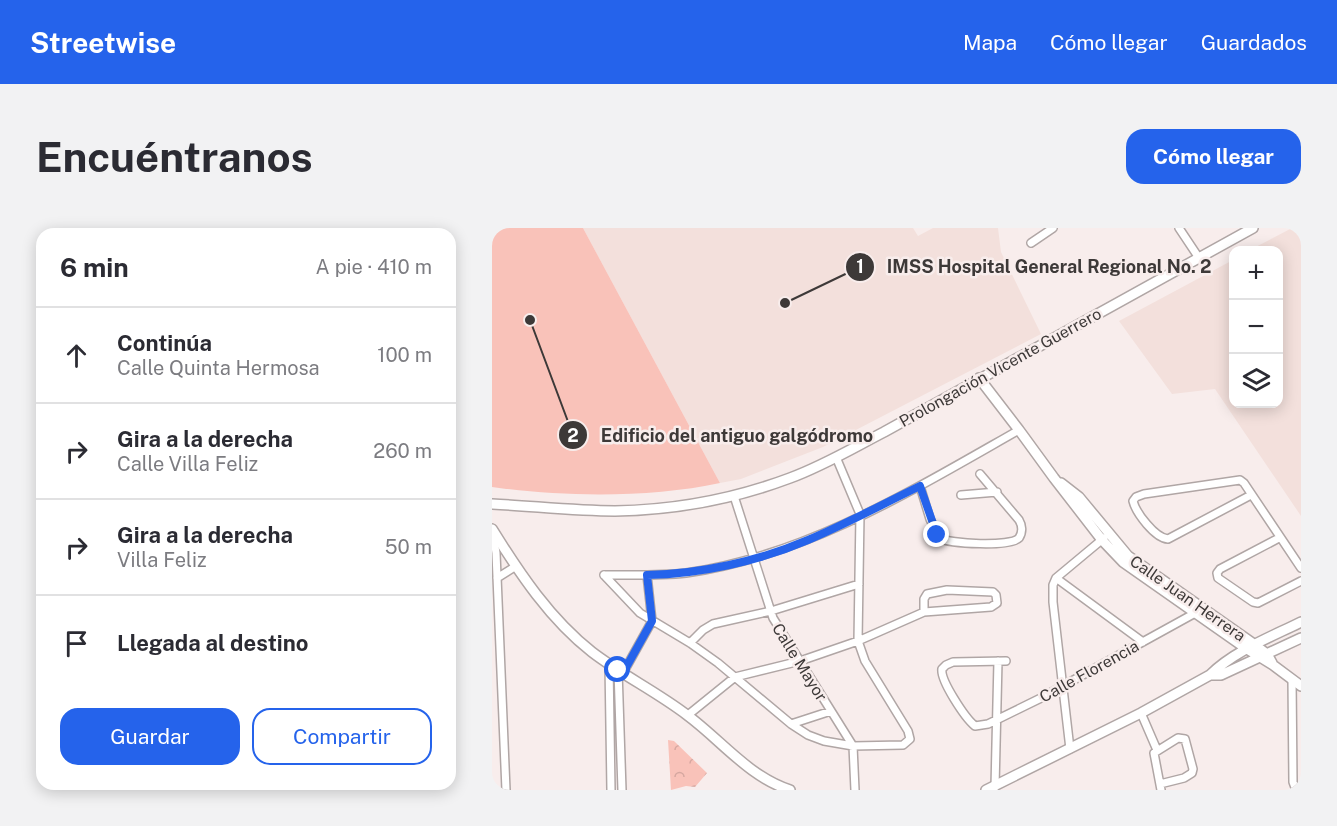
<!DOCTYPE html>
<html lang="es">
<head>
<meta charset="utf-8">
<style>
  :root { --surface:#fff; --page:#f2f2f3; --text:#2b2b33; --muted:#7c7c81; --line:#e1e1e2; --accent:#2563eb }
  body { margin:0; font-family:"Public Sans",sans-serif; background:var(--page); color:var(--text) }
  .controls { position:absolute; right:18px; top:18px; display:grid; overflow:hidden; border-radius:12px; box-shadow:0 3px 15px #0003 }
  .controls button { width:54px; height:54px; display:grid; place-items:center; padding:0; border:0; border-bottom:2px solid var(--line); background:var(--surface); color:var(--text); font:30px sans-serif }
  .stop { position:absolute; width:18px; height:18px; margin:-14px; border:4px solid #2563eb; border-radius:50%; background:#fff }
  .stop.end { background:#2563eb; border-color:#fff; box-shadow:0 2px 6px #0008 }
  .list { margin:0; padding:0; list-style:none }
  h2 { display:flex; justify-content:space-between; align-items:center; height:78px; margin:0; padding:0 24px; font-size:26px }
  h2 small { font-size:20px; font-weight:400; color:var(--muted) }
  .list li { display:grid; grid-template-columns:39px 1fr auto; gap:18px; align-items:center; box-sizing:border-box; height:96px; padding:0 24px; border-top:2px solid var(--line) }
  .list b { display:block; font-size:22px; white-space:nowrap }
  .list p { margin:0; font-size:20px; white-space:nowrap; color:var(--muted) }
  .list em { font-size:20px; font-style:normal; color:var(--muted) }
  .actions { display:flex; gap:12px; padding:18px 24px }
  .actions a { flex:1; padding:14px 0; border:2px solid var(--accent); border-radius:18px; text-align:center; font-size:21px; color:var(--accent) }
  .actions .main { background:var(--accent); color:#fff }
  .icon { flex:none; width:33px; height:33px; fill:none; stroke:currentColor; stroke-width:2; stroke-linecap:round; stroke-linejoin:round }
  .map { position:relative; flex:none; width:809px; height:562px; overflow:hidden; border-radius:18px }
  header { display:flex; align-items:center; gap:36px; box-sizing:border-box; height:84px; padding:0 30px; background:var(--accent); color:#fff }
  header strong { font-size:28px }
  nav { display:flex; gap:33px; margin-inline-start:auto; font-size:21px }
  .intro { display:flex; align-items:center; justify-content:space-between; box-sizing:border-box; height:144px; padding:0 36px }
  h1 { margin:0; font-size:42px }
  .button { padding:15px 27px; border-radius:18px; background:var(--accent); color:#fff; font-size:21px; font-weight:700 }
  main { display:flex; gap:36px; padding:0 36px }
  aside { flex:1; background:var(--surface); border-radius:18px; box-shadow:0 3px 15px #0003 }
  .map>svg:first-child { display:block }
</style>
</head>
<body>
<header>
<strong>Streetwise</strong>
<nav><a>Mapa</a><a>Cómo llegar</a><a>Guardados</a></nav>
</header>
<div class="intro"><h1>Encuéntranos</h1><a class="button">Cómo llegar</a></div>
<main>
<aside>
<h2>6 min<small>A pie · 410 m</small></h2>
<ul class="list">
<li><svg class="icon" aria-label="ahead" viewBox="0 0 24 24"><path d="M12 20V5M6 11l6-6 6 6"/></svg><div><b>Continúa</b><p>Calle Quinta Hermosa</p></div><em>100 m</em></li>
<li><svg class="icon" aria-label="right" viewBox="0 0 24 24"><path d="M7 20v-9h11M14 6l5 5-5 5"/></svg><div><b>Gira a la derecha</b><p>Calle Villa Feliz</p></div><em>260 m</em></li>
<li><svg class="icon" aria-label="right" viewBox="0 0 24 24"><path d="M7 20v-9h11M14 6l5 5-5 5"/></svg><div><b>Gira a la derecha</b><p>Villa Feliz</p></div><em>50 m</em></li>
<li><svg class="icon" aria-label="arrive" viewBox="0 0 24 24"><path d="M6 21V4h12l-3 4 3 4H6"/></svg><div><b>Llegada al destino</b></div></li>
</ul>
<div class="actions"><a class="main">Guardar</a><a>Compartir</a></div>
</aside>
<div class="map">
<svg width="809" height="562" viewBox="0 0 809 562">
  <defs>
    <pattern id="forest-crowns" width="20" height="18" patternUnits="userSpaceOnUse" patternTransform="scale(1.5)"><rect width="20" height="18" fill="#f9c2b9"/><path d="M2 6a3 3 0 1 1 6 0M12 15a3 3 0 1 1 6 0" fill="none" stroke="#d6a7a0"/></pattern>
  </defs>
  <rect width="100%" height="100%" fill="#f8edec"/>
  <!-- built -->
  <path fill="#f3e0dc" d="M91 0H421L426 8 441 0H506L509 24 549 106 331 219 249 251 228 255Z
    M800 0H809V288L723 161 680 166 627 93 741 32 742 176H786V22H758Z"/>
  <!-- forest -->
  <path fill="url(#forest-crowns)" d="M176 512 182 513 215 545 203 559 194 558 179 562Z"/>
  <!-- pitch -->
  <path fill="#f9c2b9" d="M0 0H91L228 255C159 270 70 269 0 259Z"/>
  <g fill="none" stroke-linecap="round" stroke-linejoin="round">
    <defs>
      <path id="street" d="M687 0 707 30
        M539 15 561 0
        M428 258 438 291 447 310C458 316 519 319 527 310 531 304 530 297 527 292L488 246
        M469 267 505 264
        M759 267 676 311C663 310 644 285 641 273L644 269 652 266 748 252 752 255 809 340
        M242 268 281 390 361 518 363 562
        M1 305 4 325 14 562
        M787 310 728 341 725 345 726 350 761 374 766 375 809 353
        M112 347 148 385 198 415 226 435 299 496 316 507 332 513 361 518 411 517 418 511 416 503 373 433 366 413 368 286 344 229
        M112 347C139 347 167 348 194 345 314 328 423 261 527 202
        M5 350 24 338
        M564 350 651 414
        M455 362 501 364 504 367 505 375 499 379 432 384V371L435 366Z
        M198 415 211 402 221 396 279 383 367 356
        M514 433 461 434 454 437 450 441C448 452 473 490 483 498L496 496 549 470 705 384
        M117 436 119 562
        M126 442 130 562
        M131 445 160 393 155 347
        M800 451 801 554 804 562
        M649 485 665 522
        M196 487 243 449 308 433 366 413 432 384
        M299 496 339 483
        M578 521 561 374V357L564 350 612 310
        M668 556 692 550 700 545 701 541 693 511 686 510 662 525 669 562
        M503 559 506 433"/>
      <path id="secondary" d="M487 150 527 202 562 250 610 312 631 334 755 421 781 437 809 458
        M569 255 587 269 636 328 763 417 775 426 780 435
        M0 276C41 278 82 283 123 283 183 282 242 271 298 250 331 238 361 220 392 204L761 0
        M0 301C28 346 58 391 100 424 130 447 165 464 195 487 229 512 257 549 298 562
        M718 447H729L809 410
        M494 562 649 485 718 447C742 423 779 409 809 394"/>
    </defs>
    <!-- street casing -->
    <use href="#street" stroke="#b0a6a5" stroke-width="10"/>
    <!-- secondary casing -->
    <use href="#secondary" stroke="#b0a6a5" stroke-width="12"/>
    <!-- street -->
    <use href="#street" stroke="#fff" stroke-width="7"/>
    <!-- secondary -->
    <use href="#secondary" stroke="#fff" stroke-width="9"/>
  </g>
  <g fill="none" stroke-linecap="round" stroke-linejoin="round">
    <!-- route -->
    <path stroke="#2563eb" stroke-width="8" d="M126 442 131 445 160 393 155 347C209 346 267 333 316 312 354 296 391 276 428 258L445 307"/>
  </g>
  <g text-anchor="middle" stroke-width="5" stroke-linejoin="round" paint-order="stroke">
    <!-- street labels -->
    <g font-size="16" fill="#3d3938" stroke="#f8edec">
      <text transform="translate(508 139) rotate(-29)" y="6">Prolongación Vicente Guerrero</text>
      <text transform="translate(696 370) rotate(35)" y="6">Calle Juan Herrera</text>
      <text transform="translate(308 434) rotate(58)" y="6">Calle Mayor</text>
      <text transform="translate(597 443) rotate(-29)" y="6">Calle Florencia</text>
    </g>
  </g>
  <!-- callouts -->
  <path fill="none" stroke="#3d3938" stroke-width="2" d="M293 75L368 39M38 92L81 207"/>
  <g fill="#3d3938" stroke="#f8edec" stroke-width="2">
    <circle cx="293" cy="75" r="6"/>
    <circle cx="38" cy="92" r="6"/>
    <circle cx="368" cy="39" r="15"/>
    <circle cx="81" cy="207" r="15"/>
  </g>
  <g font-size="18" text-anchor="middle" font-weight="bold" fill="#fff">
    <text x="368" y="45">1</text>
    <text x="81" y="214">2</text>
  </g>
  <g font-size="18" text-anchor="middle" font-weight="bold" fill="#3d3938" stroke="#f8edec" stroke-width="5" stroke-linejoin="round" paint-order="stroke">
    <text x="557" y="45">IMSS Hospital General Regional No. 2</text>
    <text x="245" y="214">Edificio del antiguo galgódromo</text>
  </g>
</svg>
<div class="controls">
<button>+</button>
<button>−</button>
<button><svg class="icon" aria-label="layers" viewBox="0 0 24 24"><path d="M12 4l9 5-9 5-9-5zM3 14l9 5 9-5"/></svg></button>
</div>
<div class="stop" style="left:126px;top:442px"></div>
<div class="stop end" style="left:445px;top:307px"></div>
</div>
</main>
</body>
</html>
